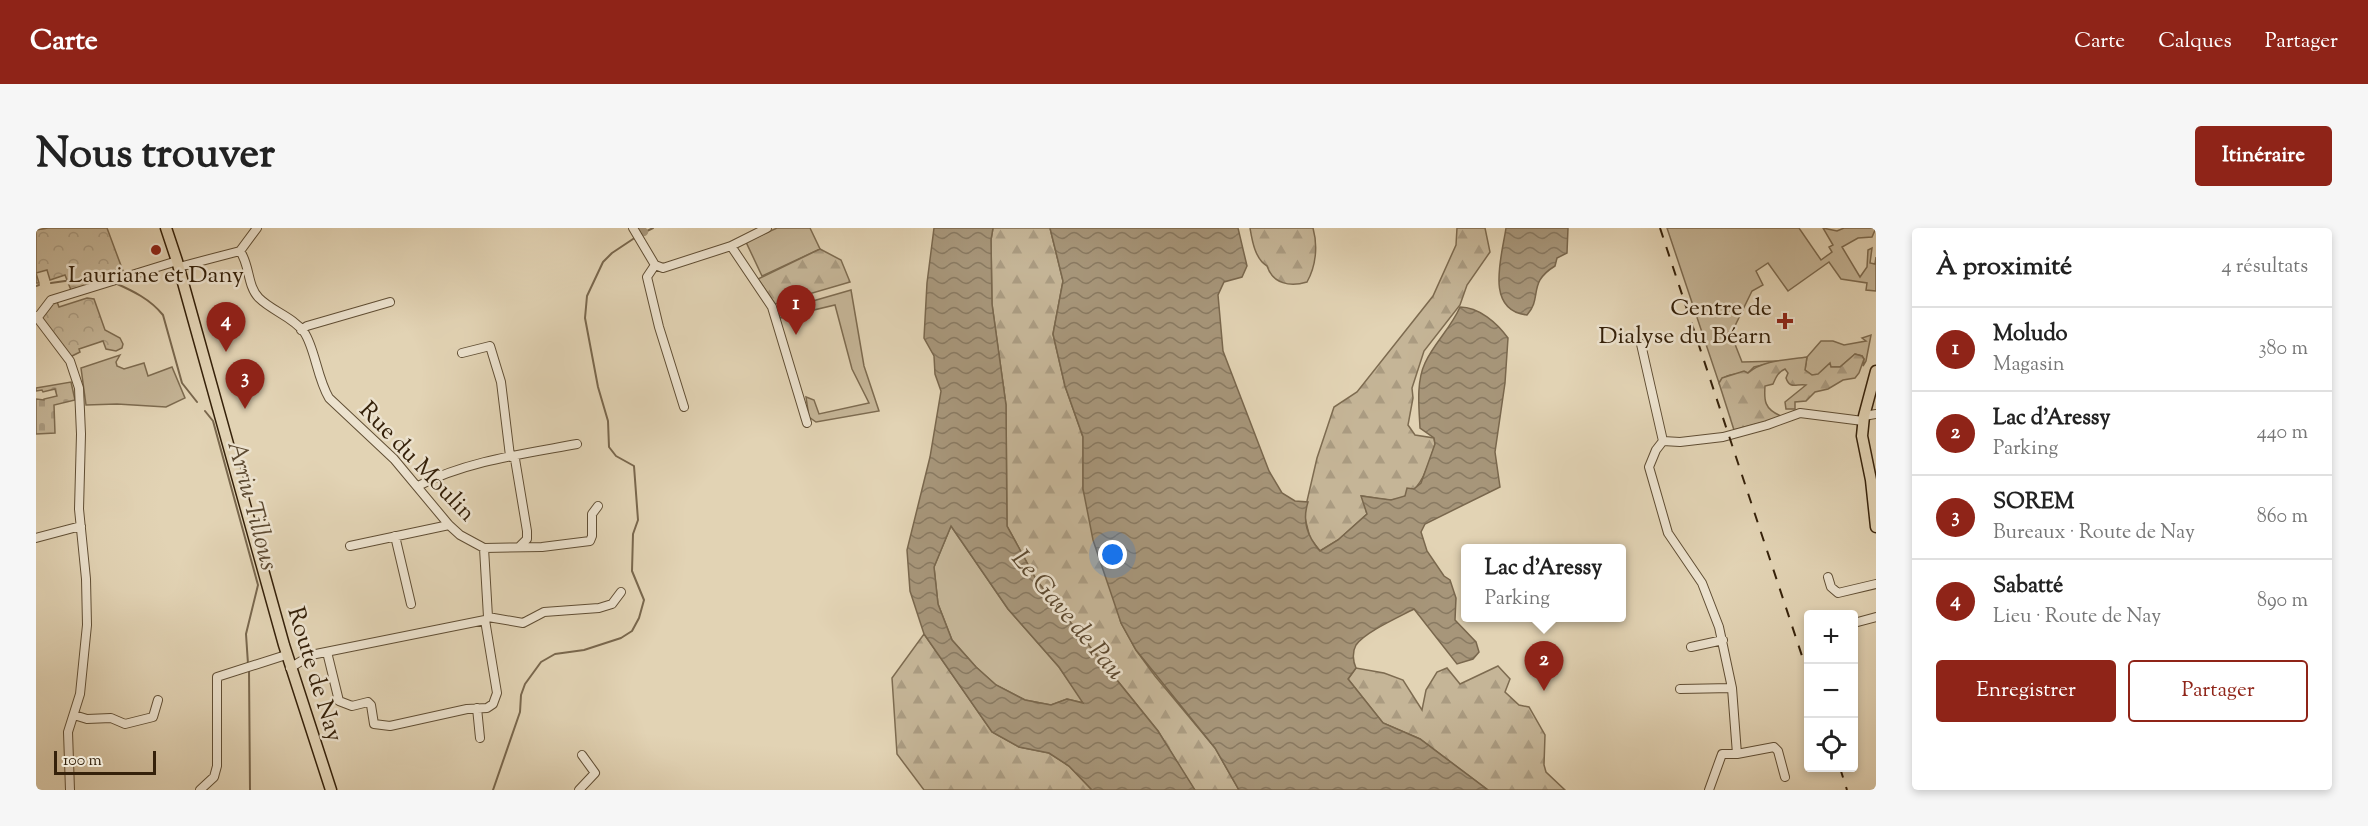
<!DOCTYPE html>
<html lang="fr">
<head>
<meta charset="utf-8">
<style>
  :root { --surface:#fff; --page:#f6f6f6; --text:#222; --muted:#767676; --line:#e0e0e0; --accent:#8f2418 }
  body { margin:0; font-family:"Sorts Mill Goudy",serif; background:var(--page); color:var(--text) }
  .controls { position:absolute; right:18px; bottom:18px; display:grid; overflow:hidden; border-radius:6px; box-shadow:0 3px 9px #0003 }
  .controls button { width:54px; height:54px; display:grid; place-items:center; padding:0; border:0; border-bottom:2px solid var(--line); background:var(--surface); color:var(--text); font:30px sans-serif }
  .scale { position:absolute; left:18px; bottom:15px; width:102px; box-sizing:border-box; padding-left:6px; border:3px solid #35210a; border-top:0; font-size:16px; line-height:21px; white-space:nowrap; color:#35210a; -webkit-text-stroke:4px #ece2ce; paint-order:stroke }
  .you { position:absolute; left:1077px; top:327px; width:21px; height:21px; margin:-15px; border:4px solid #fff; border-radius:50%; background:#1a73e8; box-shadow:0 0 0 9px #1a73e833 }
  .badge { display:grid; place-items:center; width:39px; height:39px; border-radius:50%; background:var(--accent); color:#fff; font-size:20px; font-weight:700 }
  .pin { position:absolute; translate:-50% -50px; filter:drop-shadow(0 2px 3px #0008) }
  .pin::after { content:''; position:absolute; top:32px; width:21px; height:18px; background:inherit; clip-path:polygon(0 0,100% 0,50% 100%) }
  .popup { position:absolute; left:1425px; top:316px; width:165px; height:78px; box-sizing:border-box; display:grid; place-content:center; border-radius:6px; background:var(--surface); filter:drop-shadow(0 2px 4px #0005); font-size:20px; white-space:nowrap; color:var(--muted) }
  .popup b { font-size:22px; color:var(--text) }
  .popup::after { content:''; position:absolute; left:50%; top:100%; margin-left:-12px; border:12px solid transparent; border-top-color:var(--surface) }
  .list { margin:0; padding:0; list-style:none }
  h2 { display:flex; justify-content:space-between; align-items:center; height:78px; margin:0; padding:0 24px; font-size:26px }
  h2 small { font-size:20px; font-weight:400; color:var(--muted) }
  .list li { display:grid; grid-template-columns:39px 1fr auto; gap:18px; align-items:center; box-sizing:border-box; height:84px; padding:0 24px; border-top:2px solid var(--line) }
  .list b { display:block; font-size:22px; white-space:nowrap }
  .list p { margin:0; font-size:20px; white-space:nowrap; color:var(--muted) }
  .list em { font-size:20px; font-style:normal; color:var(--muted) }
  .actions { display:flex; gap:12px; padding:18px 24px }
  .actions a { flex:1; padding:14px 0; border:2px solid var(--accent); border-radius:6px; text-align:center; font-size:21px; color:var(--accent) }
  .actions .main { background:var(--accent); color:#fff }
  .icon { flex:none; width:33px; height:33px; fill:none; stroke:currentColor; stroke-width:2; stroke-linecap:round; stroke-linejoin:round }
  .map { position:relative; flex:none; width:1840px; height:562px; overflow:hidden; border-radius:6px }
  header { display:flex; align-items:center; gap:36px; box-sizing:border-box; height:84px; padding:0 30px; background:var(--accent); color:#fff }
  header strong { font-size:28px }
  nav { display:flex; gap:33px; margin-inline-start:auto; font-size:21px }
  .intro { display:flex; align-items:center; justify-content:space-between; box-sizing:border-box; height:144px; padding:0 36px }
  h1 { margin:0; font-size:42px }
  .button { padding:15px 27px; border-radius:6px; background:var(--accent); color:#fff; font-size:21px; font-weight:700 }
  main { display:flex; gap:36px; padding:0 36px }
  aside { flex:1; background:var(--surface); border-radius:6px; box-shadow:0 3px 9px #0003 }
  .map>svg:first-child { display:block }
</style>
</head>
<body>
<header>
<strong>Carte</strong>
<nav><a>Carte</a><a>Calques</a><a>Partager</a></nav>
</header>
<div class="intro"><h1>Nous trouver</h1><a class="button">Itinéraire</a></div>
<main>
<div class="map">
<svg width="1840" height="562" viewBox="0 0 1840 562">
  <defs>
    <pattern id="forest-firs" width="22" height="20" patternUnits="userSpaceOnUse" patternTransform="scale(1.5)"><rect width="22" height="20" fill="#c5b597"/><path d="M5 1l3.5 6h-7zM16 11l3.5 6h-7z" fill="#aa9b81"/></pattern>
    <pattern id="cemetery-stones" width="16" height="16" patternUnits="userSpaceOnUse" patternTransform="scale(1.5)"><rect width="16" height="16" fill="#c5b597"/><path d="M2 7V4a2 2 0 0 1 4 0v3zM10 15v-3a2 2 0 0 1 4 0v3z" fill="#aa9b81"/></pattern>
    <pattern id="park-crowns" width="20" height="18" patternUnits="userSpaceOnUse" patternTransform="scale(1.5)"><rect width="20" height="18" fill="#c5b597"/><path d="M2 6a3 3 0 1 1 6 0M12 15a3 3 0 1 1 6 0" fill="none" stroke="#aa9b81"/></pattern>
    <pattern id="water-waves" width="16" height="10" patternUnits="userSpaceOnUse" patternTransform="scale(1.5)"><rect width="16" height="10" fill="#a7967a"/><path d="M0 5q4-4 8 0t8 0" fill="none" stroke="#897a62"/></pattern>
  </defs>
  <rect width="100%" height="100%" fill="#e2d3b4"/>
  <filter id="stains"><feTurbulence type="fractalNoise" baseFrequency=".00333" numOctaves="4"/><feColorMatrix values="0 0 0 0 .2 0 0 0 0 .09 0 0 0 0 .02 0 0 0 .5 -.17"/></filter>
  <radialGradient id="worn" r=".72"><stop offset=".6" stop-color="#630" stop-opacity="0"/><stop offset="1" stop-color="#630" stop-opacity=".3"/></radialGradient>
  <!-- grass -->
  <path fill="#c5b597" stroke="#7d6b50" stroke-width="1.5" d="M741 0H774L784 21 726 48 710 14Z
    M1631 0H1763L1785 32 1796 24 1793 19 1797 17 1787 0 1801 3 1808 0H1840L1836 9 1822 10 1806 19 1824 49 1831 39 1832 22 1836 20 1834 35 1839 36 1840 29V63L1830 62 1831 55 1805 51 1793 34 1752 63 1732 35 1720 43 1727 57 1716 63 1695 106 1706 134 1744 133 1718 139 1712 145C1702 146 1689 145 1683 155Z
    M815 62 828 138 843 183 780 194 773 189 770 169 778 172 783 186 833 175 816 141 799 77 744 90 742 83Z
    M1835 107 1830 133 1827 138 1828 131 1826 128 1819 126 1804 139H1790L1782 147H1776L1769 142 1771 129 1785 113H1797L1808 117 1830 113 1826 110Z
    M84 127 80 134 81 138 88 141 108 135 112 148 136 139 149 170 130 179 81 176 50 177 45 140Z
    M915 298 972 381 1023 439 1048 475 1031 471 1015 477 989 472 960 457 940 439 916 412 902 376 898 339Z"/>
  <!-- forest -->
  <path fill="url(#forest-firs)" stroke="#7d6b50" stroke-width="1.5" d="M957 0H1014L1027 53 1017 106 1029 158 1047 209V261L1085 395 1100 422 1119 448 1179 520 1203 562H1159L1157 560 1122 503 1001 353 971 298 970 177 956 76 955 12Z
    M1214 0H1277C1282 18 1280 38 1271 54 1254 59 1237 56 1231 38 1219 31 1216 12 1214 0Z
    M1421 0H1449L1454 24 1431 57 1424 77 1388 123 1376 160 1377 170 1372 197 1379 207 1398 210 1399 216C1392 239 1384 271 1354 272 1346 272 1335 269 1326 268L1331 286 1302 312 1284 323 1274 310 1268 286 1281 230 1298 179 1321 164 1397 68 1420 17Z
    M784 21 805 32 814 54 739 76 722 51Z
    M1819 126 1826 128 1828 131 1823 145 1819 150 1807 152 1792 161 1779 164 1770 173 1759 174V181H1750L1749 174 1770 157C1761 155 1754 162 1750 150L1752 145 1749 141C1742 144 1740 149 1737 156L1729 158C1728 172 1728 181 1745 188L1743 190 1698 202 1683 155 1686 150 1708 143 1712 145C1727 132 1750 132 1771 129L1769 142 1776 147 1782 146 1794 135 1795 139H1804Z
    M888 406 956 504 983 519 1013 525 1033 538 1056 562H888L861 526 856 450Z
    M1462 438 1474 451 1469 464 1483 477 1493 479 1509 507 1508 537 1510 544 1529 562H1452L1384 511 1347 495 1312 451 1320 440 1348 445 1367 452 1386 482 1390 462 1401 444 1411 440 1424 456Z"/>
  <!-- cemetery -->
  <path fill="url(#cemetery-stones)" stroke="#7d6b50" stroke-width="1.5" d="M35 154 39 172 18 177 19 205 0 206V171L8 172V171L21 168 19 161 7 164 6 162 0 163V160Z"/>
  <!-- park -->
  <path fill="url(#park-crowns)" stroke="#7d6b50" stroke-width="1.5" d="M12 0H71L87 43 74 50 35 62 29 47 14 52 11 42 0 45 3 55H0V2Z
    M51 70 58 71 69 102 84 110 87 116 86 120 80 123 70 121 67 113 43 121 44 124 32 130 0 91 20 71 23 79Z"/>
  <!-- water -->
  <path fill="url(#water-waves)" stroke="#79674d" stroke-width="1.5" fill-rule="evenodd" d="M898 0H957L955 12 956 76 970 177 971 298 1001 353 1122 503 1159 562H1056L1033 538 1013 525 983 519 956 504 888 406 874 363 871 322 894 229 905 163 899 146 898 128 888 110 891 55ZM915 298 972 381 1023 439 1047 475 1031 471 1015 477 989 472 960 457 940 439 916 412 902 376 898 339Z
    M1014 0H1202L1211 38 1206 49 1188 54 1182 67 1187 123 1233 243 1246 265 1259 273 1272 274C1266 293 1271 308 1284 323L1302 312 1331 286 1325 268 1355 272 1369 268 1371 260 1378 261 1385 255 1399 216 1398 210 1384 200C1383 180 1380 154 1389 135 1398 115 1415 100 1424 79 1443 79 1461 95 1472 110L1469 155 1459 224 1464 259 1389 296 1385 304 1391 323 1408 348 1414 352 1420 370 1419 392 1440 414 1443 424 1437 431 1421 436 1378 381C1363 389 1329 404 1320 417 1316 424 1317 434 1320 440L1312 451 1347 495 1384 511 1452 562H1203L1179 520 1100 422 1085 395 1057 312 1047 261V209L1029 158 1017 106 1027 53Z
    M1470 0H1532L1531 25 1521 30 1519 38C1491 55 1507 69 1491 87 1448 82 1466 28 1470 0Z"/>
  <g fill="none" stroke-linecap="round" stroke-linejoin="round">
    <!-- stream -->
    <path stroke="#79674d" stroke-width="2" d="M605 6 617 0
      M15 55 64 48 71 51
      M79 55C97 63 114 71 127 87L146 155 161 174
      M0 58 3 57
      M169 183 177 193 222 357 210 406 212 436
      M213 442 214 562
      M457 562 484 484 485 467 489 456 505 434 519 426 548 422 585 410 596 403 603 390 608 372 596 343 597 306 602 292 598 238 580 228 573 219 572 193 562 159 549 90 551 68 567 34 576 25 600 9"/>
    <!-- canal -->
    <path stroke="#a7967a" stroke-width="8" d="M605 0 608 4"/>
    <defs>
      <path id="minor" d="M597 0 619 37 627 40 695 18 731 0
        M695 18 736 79 771 195
        M204 23C214 37 211 58 223 70 236 83 257 89 268 104 279 120 281 150 293 170L358 231 413 297 424 307 448 320 452 389 487 395 508 384 563 380 576 376 585 364
        M619 37 611 49 623 99 648 179
        M143 39 204 23 221 0
        M0 88 34 133 43 160 45 206 43 281 50 351 51 397 44 466 32 504 34 562
        M2 89 15 72 141 33
        M265 102 271 98 354 74
        M1605 116 1627 213
        M426 125 454 118 465 154 474 228 479 231 491 303V311L483 319
        M1828 188 1840 186
        M382 258C431 233 487 226 541 216
        M359 308 375 376
        M0 310 45 298
        M314 318 413 297
        M448 320 506 319 554 313 556 308V286L562 278
        M1792 349 1795 359 1802 365 1840 356
        M1818 395 1840 389
        M1655 419 1687 412
        M291 424 303 473 316 478 332 474 335 477 338 496 354 498 431 481 451 480 457 476 461 465 449 392
        M254 440 275 427 449 392 452 390
        M1644 461 1696 460
        M441 480 444 510
        M38 487 51 491 75 490 89 496 117 489 122 472
        M1701 526 1738 519 1742 523 1749 549
        M164 562 178 549 181 538V449L250 427
        M543 562 559 545 546 527
        M1673 562 1686 526H1701L1696 460 1683 399 1666 355 1632 305 1613 239 1620 222 1627 213 1644 214 1687 209 1731 197 1764 185 1827 193"/>
      <path id="major" d="M130 0 141 33 248 417 295 562
        M1840 143 1828 188 1826 208 1835 252 1840 299"/>
    </defs>
    <!-- minor casing -->
    <use href="#minor" stroke="#604e34" stroke-width="10"/>
    <!-- major casing -->
    <use href="#major" stroke="#35210a" stroke-width="13"/>
    <!-- minor -->
    <use href="#minor" stroke="#ece2ce" stroke-width="8"/>
    <!-- major -->
    <use href="#major" stroke="#e2d3b4" stroke-width="10"/>
    <!-- rail -->
    <path stroke="#35210a" stroke-width="2" stroke-dasharray="10 10" stroke-linecap="butt" d="M1624 0 1772 446
      M1804 540 1811 562"/>
  </g>
  <!-- markers -->
  <g fill="#8f2418" stroke="#ece2ce" stroke-width="2">
    <circle cx="120" cy="22" r="6"/>
    <path d="M1746 84h6v6h6v6h-6v6h-6v-6h-6v-6h6z"/>
  </g>
  <g text-anchor="middle" stroke-width="5" stroke-linejoin="round" paint-order="stroke">
    <!-- poi labels -->
    <g font-size="24" fill="#35210a" stroke="#ece2ce">
      <text x="120" y="54">Lauriane et Dany</text>
      <text x="1736" y="87" text-anchor="end">Centre de<tspan x="1736" dy="28">Dialyse du Béarn</tspan></text>
    </g>
    <!-- street labels -->
    <g font-size="24" fill="#35210a" stroke="#ece2ce">
      <text transform="translate(382 233) rotate(46)" y="8">Rue du Moulin</text>
      <text transform="translate(280 446) rotate(73)" y="8">Route de Nay</text>
    </g>
    <!-- water labels -->
    <g font-size="26" font-style="italic" fill="#5d4a31" stroke="#ece2ce">
      <text transform="translate(218 277) rotate(75)" y="9">Arriu Tillous</text>
      <text transform="translate(1033 386) rotate(50)" y="9">Le Gave de Pau</text>
    </g>
  </g>
  <rect width="100%" height="100%" filter="url(#stains)"/>
  <rect width="100%" height="100%" fill="url(#worn)"/>
</svg>
<div class="controls">
<button>+</button>
<button>−</button>
<button><svg class="icon" aria-label="locate" viewBox="0 0 24 24"><circle cx="12" cy="12" r="6"/><path d="M12 2v4M12 18v4M2 12h4M18 12h4"/></svg></button>
</div>
<div class="scale">100 m</div>
<div class="you"></div>
<div class="pin badge" style="left:760px;top:107px">1</div>
<div class="pin badge" style="left:1508px;top:463px">2</div>
<div class="popup"><b>Lac d'Aressy</b>Parking</div>
<div class="pin badge" style="left:209px;top:181px">3</div>
<div class="pin badge" style="left:190px;top:124px">4</div>
</div>
<aside>
<h2>À proximité<small>4 résultats</small></h2>
<ul class="list">
<li><span class="badge">1</span><div><b>Moludo</b><p>Magasin</p></div><em>380 m</em></li>
<li><span class="badge">2</span><div><b>Lac d'Aressy</b><p>Parking</p></div><em>440 m</em></li>
<li><span class="badge">3</span><div><b>SOREM</b><p>Bureaux · Route de Nay</p></div><em>860 m</em></li>
<li><span class="badge">4</span><div><b>Sabatté</b><p>Lieu · Route de Nay</p></div><em>890 m</em></li>
</ul>
<div class="actions"><a class="main">Enregistrer</a><a>Partager</a></div>
</aside>
</main>
</body>
</html>
